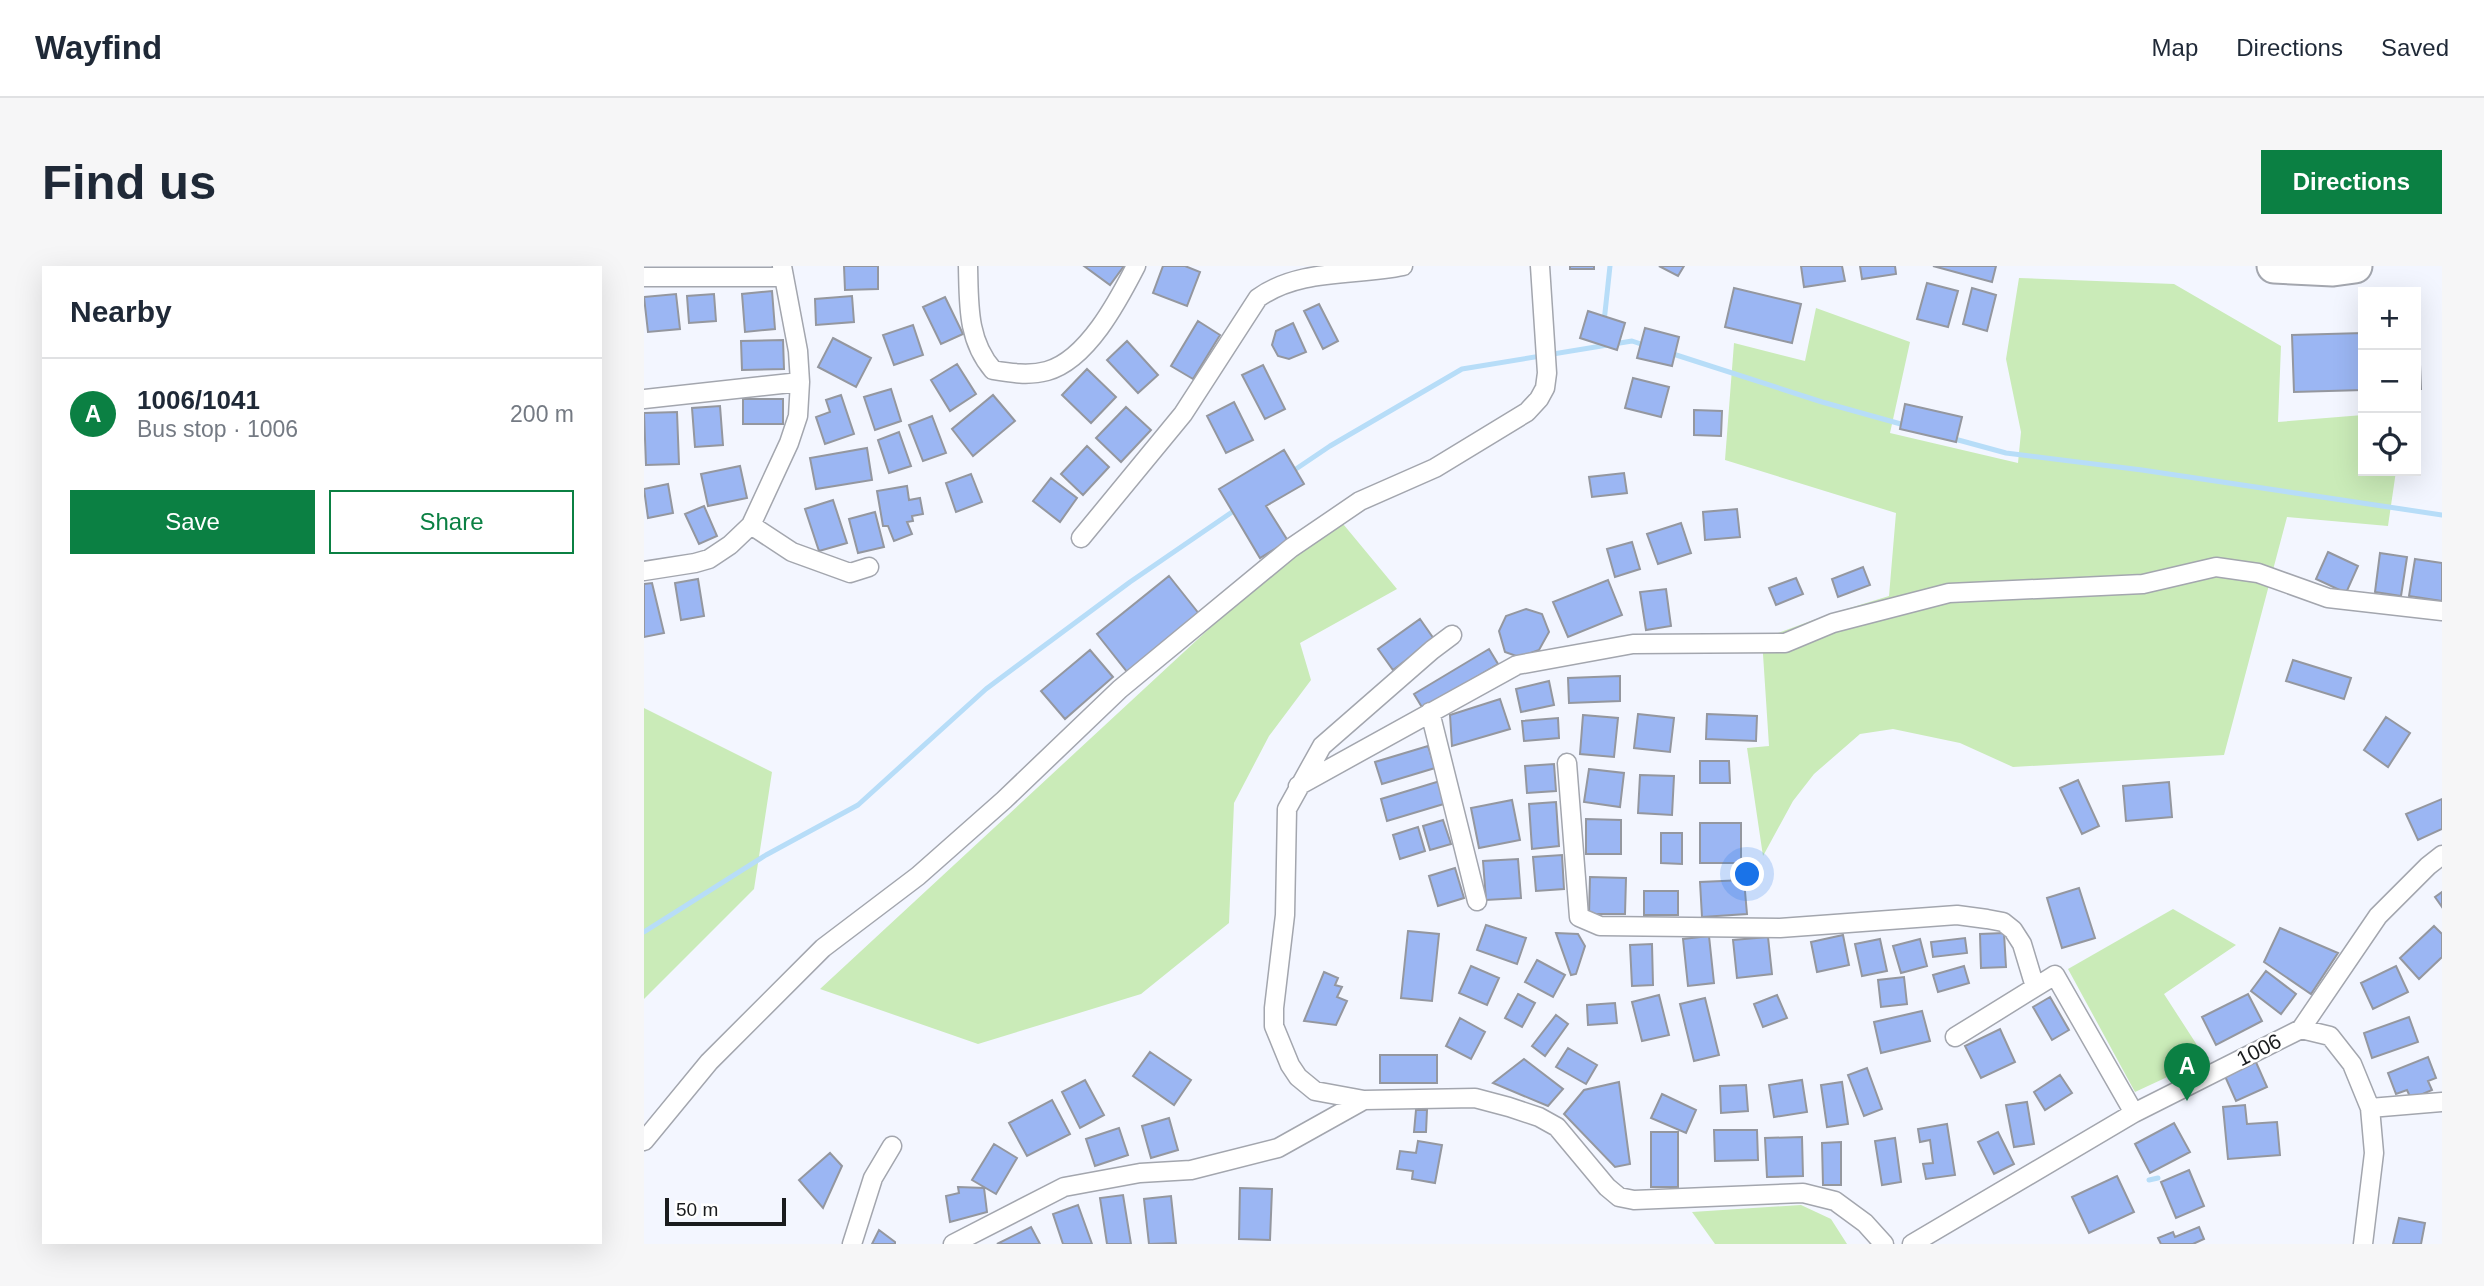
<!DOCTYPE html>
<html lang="en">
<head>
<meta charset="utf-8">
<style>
  :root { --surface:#fff; --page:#f6f6f7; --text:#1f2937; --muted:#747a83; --line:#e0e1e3; --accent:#0b8043 }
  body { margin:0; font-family:Arial,sans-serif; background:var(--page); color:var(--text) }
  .controls { position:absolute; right:21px; top:21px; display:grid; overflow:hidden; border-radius:0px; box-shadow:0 7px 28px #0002 }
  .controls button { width:63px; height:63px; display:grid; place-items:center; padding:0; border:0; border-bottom:2px solid var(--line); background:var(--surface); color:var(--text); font:35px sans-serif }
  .scale { position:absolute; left:21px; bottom:18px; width:121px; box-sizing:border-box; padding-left:7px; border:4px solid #1a1c1e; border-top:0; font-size:19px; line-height:24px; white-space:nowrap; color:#1a1c1e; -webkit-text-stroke:5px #fff; paint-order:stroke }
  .you { position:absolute; left:1104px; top:609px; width:24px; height:24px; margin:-18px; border:5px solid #fff; border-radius:50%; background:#1a73e8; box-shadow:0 0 0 10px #1a73e833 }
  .badge { display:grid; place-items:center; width:46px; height:46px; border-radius:50%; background:var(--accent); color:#fff; font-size:23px; font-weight:700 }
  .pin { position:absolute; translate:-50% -58px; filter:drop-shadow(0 2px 4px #0008) }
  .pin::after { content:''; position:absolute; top:37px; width:24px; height:21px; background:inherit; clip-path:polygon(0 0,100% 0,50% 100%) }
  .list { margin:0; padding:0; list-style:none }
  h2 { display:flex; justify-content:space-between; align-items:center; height:91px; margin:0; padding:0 28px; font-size:30px }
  h2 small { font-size:23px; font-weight:400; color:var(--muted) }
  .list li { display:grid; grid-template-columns:46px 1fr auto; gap:21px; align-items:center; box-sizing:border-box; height:112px; padding:0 28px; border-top:2px solid var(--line) }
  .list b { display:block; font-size:26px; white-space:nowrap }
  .list p { margin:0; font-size:23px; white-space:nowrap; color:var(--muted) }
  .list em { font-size:23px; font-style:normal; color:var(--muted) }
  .actions { display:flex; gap:14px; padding:21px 28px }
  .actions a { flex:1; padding:16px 0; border:2px solid var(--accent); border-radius:0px; text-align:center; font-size:24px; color:var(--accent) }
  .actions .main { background:var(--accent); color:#fff }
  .icon { flex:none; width:38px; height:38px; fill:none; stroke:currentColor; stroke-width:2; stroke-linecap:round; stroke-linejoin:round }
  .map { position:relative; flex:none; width:1798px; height:978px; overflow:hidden; border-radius:0px }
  header { display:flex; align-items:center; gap:42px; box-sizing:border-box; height:98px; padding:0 35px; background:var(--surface); border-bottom:2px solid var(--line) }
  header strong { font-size:33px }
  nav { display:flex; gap:38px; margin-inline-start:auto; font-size:24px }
  .intro { display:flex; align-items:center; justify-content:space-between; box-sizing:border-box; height:168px; padding:0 42px }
  h1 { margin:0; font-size:49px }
  .button { padding:18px 32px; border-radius:0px; background:var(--accent); color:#fff; font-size:24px; font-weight:700 }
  main { display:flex; gap:42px; padding:0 42px }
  aside { flex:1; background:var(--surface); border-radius:0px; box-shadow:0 7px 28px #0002 }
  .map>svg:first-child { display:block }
</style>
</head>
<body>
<header>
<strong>Wayfind</strong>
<nav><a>Map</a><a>Directions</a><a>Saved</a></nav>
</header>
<div class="intro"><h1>Find us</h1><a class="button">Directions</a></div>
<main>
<aside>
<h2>Nearby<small></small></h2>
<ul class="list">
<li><span class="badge">A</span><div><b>1006/1041</b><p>Bus stop · 1006</p></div><em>200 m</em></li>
</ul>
<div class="actions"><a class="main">Save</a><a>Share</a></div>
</aside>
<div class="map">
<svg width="1798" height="978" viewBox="0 0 1798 978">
  <rect width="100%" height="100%" fill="#f3f6ff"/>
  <!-- green -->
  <path fill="#caebb8" d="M1375 12 1530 18 1637 80 1634 156 1719 149V205H1752L1744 260 1643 251 1580 489 1369 501 1316 477 1249 463 1216 468 1170 508 1149 535 1119 590 1103 482 1125 480 1118 373 1183 349 1245 330 1252 247 1081 194 1090 77 1161 95 1172 42 1266 76 1246 167 1374 197 1377 166 1362 93Z
    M690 247 753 323 656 377 667 414 625 470 590 537 585 657 497 728 334 778 176 723Z
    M0 442 128 506 110 623 0 733Z
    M1529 643 1592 679 1520 728 1562 793 1491 826 1424 703Z
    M1157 939 1187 953 1203 978H1071L1048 946Z"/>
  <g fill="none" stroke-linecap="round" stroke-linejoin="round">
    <!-- stream -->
    <path stroke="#b7ddf8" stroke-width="5" d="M960 56 966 0
      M1026 87 1178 136 1264 160
      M1307 172 1362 187 1498 204 1798 249
      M646 207 686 180 818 103 988 75 1003 80
      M0 666 122 589 214 539 342 423 486 316 594 242
      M1505 914 1514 912"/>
  </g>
  <!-- building -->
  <path fill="#9bb6f3" stroke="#94979f" stroke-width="2" d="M200 0H234V23L201 24Z
    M440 0H480L466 19Z
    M519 0H541L556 6 543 40 509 27Z
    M926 0H950V3H926Z
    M1015 0H1040L1034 10Z
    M1157 0H1198L1201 15 1160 21Z
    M1216 0H1251L1252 8 1218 13Z
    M1289 0H1352L1348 16Z
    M1283 17 1314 25 1304 61 1273 53Z
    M1090 22 1157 38 1148 77 1081 61Z
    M1328 22 1352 29 1343 65 1319 58Z
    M128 25 131 63 101 66 98 28Z
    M32 28 36 63 4 66 0 31Z
    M70 28 72 55 45 57 43 30Z
    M208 30 210 56 172 59 171 33Z
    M301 31 319 68 297 78 279 41Z
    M675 38 694 75 679 83 660 45Z
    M944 45 981 57 973 84 936 72Z
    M1772 49H1774L1777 123H1772Z
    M554 55 576 69 549 113 527 100Z
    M649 57 662 86 645 93 634 90 628 79 632 65Z
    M269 59 279 89 250 99 239 69Z
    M1001 62 1035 71 1028 100 993 92Z
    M1719 67V124L1650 126 1648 69Z
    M189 72 227 92 212 121 174 101Z
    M139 74 140 103 98 104 97 75Z
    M483 75 514 109 494 127 463 94Z
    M313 98 332 128 306 145 287 114Z
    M619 99 641 143 621 153 598 109Z
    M443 103 472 131 447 157 418 129Z
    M989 112 1025 121 1017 151 981 142Z
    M247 123 257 155 231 164 220 131Z
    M197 129 210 168 181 178 172 151 186 146 182 134Z
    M349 129 371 155 329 190 308 163Z
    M99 133H139V158H99Z
    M590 136 609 174 582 187 563 150Z
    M1261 138 1318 151 1312 176 1256 163Z
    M76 140 79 179 51 181 48 142Z
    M482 141 507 164 477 196 452 172Z
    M1050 144 1078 145 1077 170 1050 169Z
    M33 146 35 198 2 199 0 147Z
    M288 150 302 187 279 195 265 159Z
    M255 166 267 200 245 207 234 174Z
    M443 180 465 201 439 229 417 208Z
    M223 182 228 214 172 223 166 192Z
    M640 184 660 218 622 240 644 275 616 292 575 223Z
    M96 200 103 232 64 240 57 208Z
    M980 207 983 227 948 231 945 211Z
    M327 208 338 236 312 246 302 217Z
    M407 212 433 232 416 256 389 235Z
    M24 218 29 247 4 252 0 223Z
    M263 220 265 234 276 232 279 248 268 250 269 255 263 256 268 268 250 275 244 260H239L233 225Z
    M189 234 203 277 175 285 161 243Z
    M60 240 73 270 55 278 41 248Z
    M1093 243 1096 271 1061 274 1059 246Z
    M231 246 240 281 214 287 205 253Z
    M1037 257 1047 287 1014 298 1003 268Z
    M988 276 996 303 971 311 963 283Z
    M1684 286 1714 300 1702 327 1672 313Z
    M1736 287 1763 291 1757 330 1731 326Z
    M1771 293 1798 297V335L1765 330Z
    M1219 301 1226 319 1194 331 1188 313Z
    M525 310 556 349 484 407 453 368Z
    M1152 312 1159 328 1132 339 1125 322Z
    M54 313 60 350 37 354 31 317Z
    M964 314 978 349 924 371 909 336Z
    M8 317 20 367 0 371V318Z
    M1022 323 1027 360 1002 364 996 326Z
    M882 343 898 348 905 366 895 384 875 391 861 386 855 365 862 350Z
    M776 353 790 373 749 404 734 383Z
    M845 383 854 398 779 443 770 428Z
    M446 384 469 411 421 453 397 425Z
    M1649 394 1707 412 1700 433 1642 415Z
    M976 410V435L925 437 924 412Z
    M905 415 910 439 877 446 872 423Z
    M856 433 866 463 808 480 806 449Z
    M994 448 1030 452 1026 486 990 482Z
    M1063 448 1113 450 1112 475 1062 473Z
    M939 449 974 452 970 491 936 488Z
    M1742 451 1766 467 1744 501 1720 484Z
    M914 452 915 472 880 475 878 455Z
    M784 480 791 502 738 518 731 496Z
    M1056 495H1085L1086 517H1056Z
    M910 498 912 525 883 527 881 500Z
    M945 503 980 507 976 541 940 536Z
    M996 509 1030 510 1028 549 994 547Z
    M1434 514 1455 560 1438 568 1416 522Z
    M796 515 803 537 743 555 737 533Z
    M1525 516 1528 551 1482 555 1479 520Z
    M1798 533V563L1774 574 1762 548Z
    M868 534 876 574 835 582 827 542Z
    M912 536 915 580 888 583 885 538Z
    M942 553 977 554V588H942Z
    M799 554 807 578 786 584 779 560Z
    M1056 557H1097V597H1056Z
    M774 561 781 585 756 593 749 569Z
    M1017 567H1038V598L1017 597Z
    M918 589 920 623 892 625 889 591Z
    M874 593 877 632 842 634 839 595Z
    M811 602 820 632 794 640 785 610Z
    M946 611 982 612 981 648H945Z
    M1100 614 1103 648 1058 651 1056 616Z
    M1435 622 1451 672 1418 682 1403 632Z
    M1000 625H1034V649H1000Z
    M1798 626V641L1791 631Z
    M842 659 882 672 873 698 833 684Z
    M1790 660 1798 668V691L1775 713 1756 692Z
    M1636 662 1694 687 1667 728 1620 696Z
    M764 665 795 668 788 735 757 732Z
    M912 667 934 668 941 680 932 708 927 709Z
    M1360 667 1362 701 1337 702 1336 668Z
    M1199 669 1205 699 1173 706 1167 676Z
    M1065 670 1070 717 1044 720 1039 673Z
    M1124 671 1128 708 1093 712 1089 674Z
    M1321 672 1323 687 1289 691 1287 676Z
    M1236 673 1243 705 1218 710 1211 678Z
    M1276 673 1283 700 1257 707 1249 680Z
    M1008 678 1009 719 988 720 986 679Z
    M893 694 921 709 909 731 881 716Z
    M827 700 855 712 843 739 815 727Z
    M1320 700 1325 717 1294 726 1289 709Z
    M1752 700 1764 726 1729 743 1717 717Z
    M1622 705 1652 728 1637 748 1607 725Z
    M680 706 694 712 691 719 698 721 693 731 703 735 692 759 660 755Z
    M1260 711 1263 738 1237 741 1234 714Z
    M874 728 891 737 878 761 861 752Z
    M1604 728 1618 755 1572 779 1558 751Z
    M1015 729 1025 769 998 775 988 736Z
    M1133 729 1143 752 1119 761 1110 738Z
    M1406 731 1425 764 1408 774 1389 741Z
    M1061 732 1075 789 1050 795 1036 738Z
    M971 737 973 757 944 759 943 739Z
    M1278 745 1286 775 1237 787 1230 756Z
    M912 749 924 758 901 790 888 780Z
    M1765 751 1774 776 1728 792 1720 767Z
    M816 752 841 766 827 793 802 780Z
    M1356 763 1371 796 1337 812 1321 780Z
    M924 782 953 799 942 818 912 801Z
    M506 786 547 814 530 839 489 810Z
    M736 789H793V817H736Z
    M1784 791 1792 812 1784 815 1788 824 1767 833 1763 824 1752 828 1744 807Z
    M880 793 919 823 904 840 849 817Z
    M1611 794 1623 821 1592 835 1580 808Z
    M1223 802 1238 843 1220 850 1204 809Z
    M1416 809 1428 827 1401 844 1390 826Z
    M441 814 460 849 436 862 418 826Z
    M1158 814 1163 846 1130 851 1125 819Z
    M975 816 986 898 971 901 920 848 940 824Z
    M1198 816 1204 858 1183 861 1177 819Z
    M1102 819 1104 845 1077 847 1076 820Z
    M1018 828 1052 844 1042 867 1007 852Z
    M408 834 426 868 383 890 365 857Z
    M1383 836 1390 878 1370 881 1362 839Z
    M1601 839 1603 858 1633 856 1636 889 1584 893 1579 841Z
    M772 844H783L782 866H770Z
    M525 852 534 884 507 892 498 860Z
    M1530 857 1546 886 1506 907 1491 878Z
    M1303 858 1311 909 1282 913 1279 898 1289 897 1286 874 1276 876 1274 863Z
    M475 862 484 889 451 900 442 873Z
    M1070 864H1113L1114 894 1071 895Z
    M1007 866H1034V921H1007Z
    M1354 866 1370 898 1350 908 1334 876Z
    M1158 871 1159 910 1123 911 1121 872Z
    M1251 872 1257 916 1238 919 1231 875Z
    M774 875 798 879 791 917 768 913 769 905 753 903 756 885 772 887Z
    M1197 876V919H1179L1178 877Z
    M350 878 373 892 352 928 328 914Z
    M186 887 198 900 179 942 155 914Z
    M1545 904 1560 940 1532 952 1517 916Z
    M1473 910 1490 946 1445 967 1428 931Z
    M314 921 340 922 343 946 306 956 302 930 315 927Z
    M596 922 628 923 626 974 595 973Z
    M479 929 487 978H463L456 932Z
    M527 930 532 977 505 978 500 933Z
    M434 939 448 978H419L409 948Z
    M1755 952 1781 957 1777 978H1749Z
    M387 961 396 978H353Z
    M1555 961 1560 973 1549 978H1517L1514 972 1529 966 1531 971Z
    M235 964 251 976V978H228Z"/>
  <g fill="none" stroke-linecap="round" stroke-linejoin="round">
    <defs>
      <path id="street" d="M324 0C325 38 323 74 349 104 366 107 385 110 403 105 443 94 474 35 492 0
        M0 11H139
        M0 133 156 116
        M107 259 148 286 206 307 225 301
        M437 272 539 148 614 32C656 2 711 10 759 0
        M0 305 51 297 65 293 86 279 107 259 145 177 154 150 156 116 154 85 138 0
        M808 369 788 384 678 480 643 543 641 649 630 742V760L646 799 654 811 671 825 720 834 831 832 865 841 895 851 913 861 963 921 975 931 990 934 1159 927 1191 935 1221 957 1240 978
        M786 446 833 635
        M923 497 935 651 956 660 1136 662 1313 649 1343 653 1359 656 1369 664 1378 678 1391 721
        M654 520 873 399 989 378 1141 377 1189 357 1305 327 1499 318 1572 301 1614 307 1684 332 1798 345
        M1657 763 1686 770 1708 798 1726 842 1730 887 1719 978
        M1311 771 1411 709 1490 847
        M1726 842 1798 836
        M0 875 65 796 179 682 274 610 360 534 476 423 647 282 716 235 791 202 883 146 895 133 901 122 903 107 896 0
        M208 978 229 912 248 880
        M309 978 420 921 496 907 547 904 634 882 720 834
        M1268 978 1490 847 1657 763 1734 650 1784 600 1798 589"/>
      <path id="highway" d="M1630 0 1689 3 1711 0"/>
    </defs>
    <!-- street casing -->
    <use href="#street" stroke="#a3a6ae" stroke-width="21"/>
    <!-- highway casing -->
    <use href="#highway" stroke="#a3a6ae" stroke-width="37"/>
    <!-- street -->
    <use href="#street" stroke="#fff" stroke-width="18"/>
    <!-- highway -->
    <use href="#highway" stroke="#fff" stroke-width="33"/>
  </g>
  <g text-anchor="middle" stroke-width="5" stroke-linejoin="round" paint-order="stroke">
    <!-- street labels -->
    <g font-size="21" fill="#1a1c1e" stroke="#fff">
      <text transform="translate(1615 784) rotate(-27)" y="7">1006</text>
    </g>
  </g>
</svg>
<div class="controls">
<button>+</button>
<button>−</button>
<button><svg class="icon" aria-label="locate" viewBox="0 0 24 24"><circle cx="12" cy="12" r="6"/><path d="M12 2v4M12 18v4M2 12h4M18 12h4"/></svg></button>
</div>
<div class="scale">50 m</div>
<div class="you"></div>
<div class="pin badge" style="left:1543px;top:835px">A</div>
</div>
</main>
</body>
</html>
